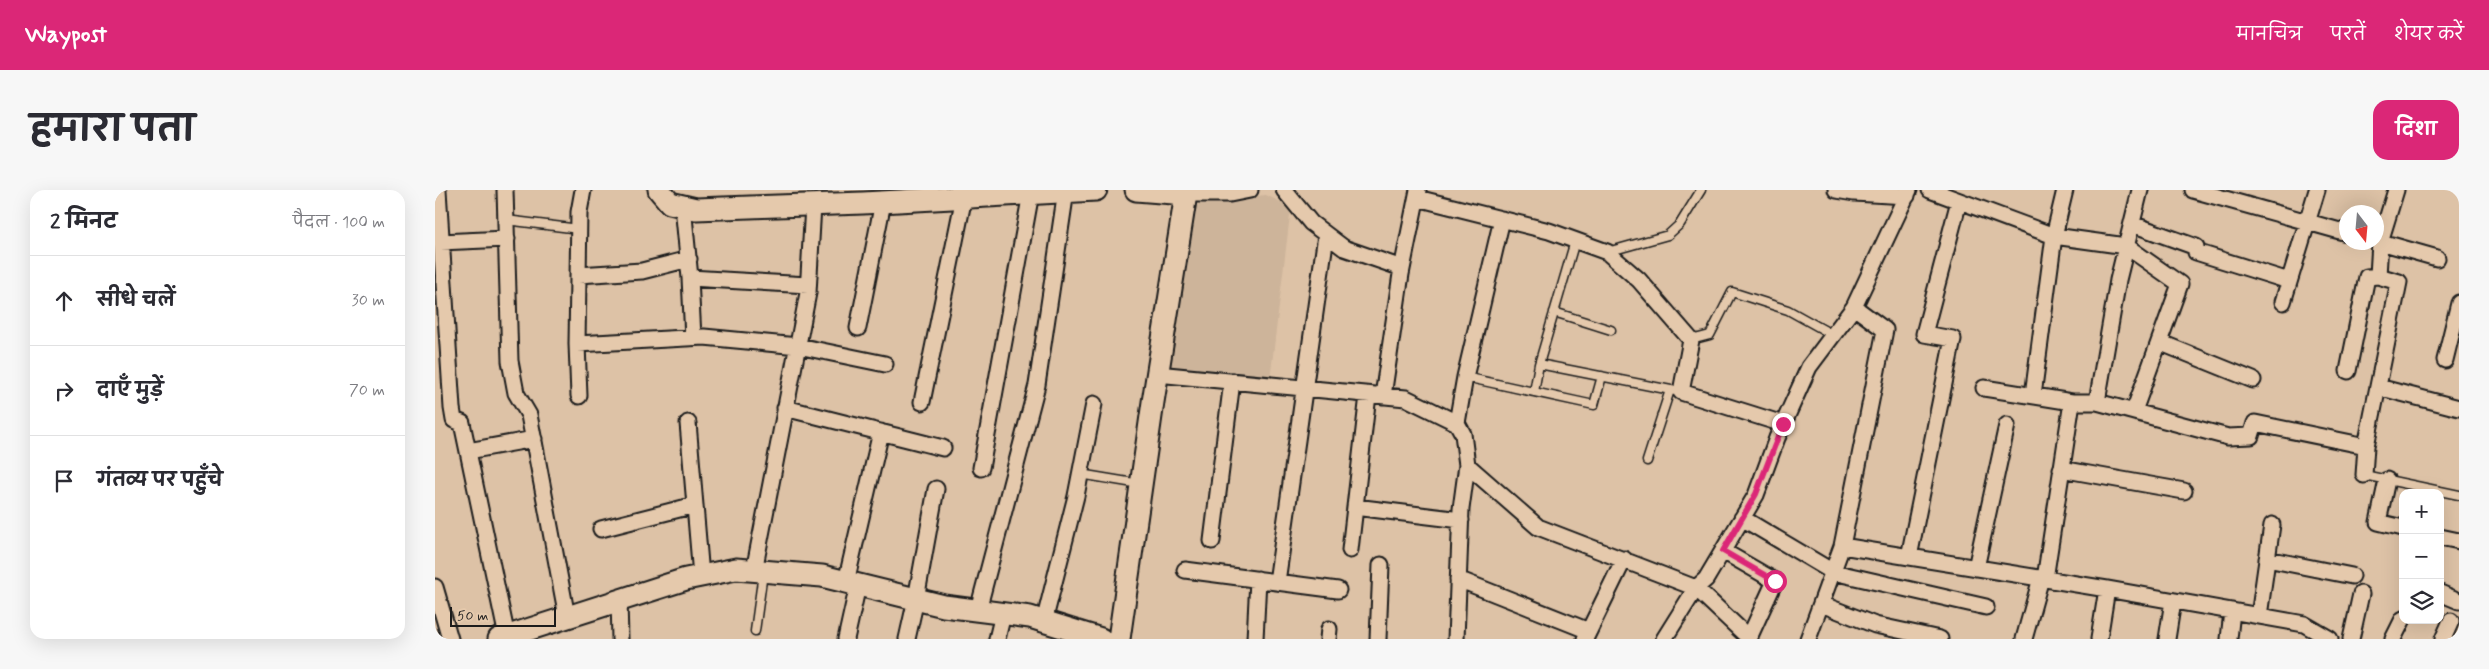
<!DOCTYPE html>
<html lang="hi">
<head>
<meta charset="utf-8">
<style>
  :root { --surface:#fff; --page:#f7f7f7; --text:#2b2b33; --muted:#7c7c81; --line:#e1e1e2; --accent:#db2777 }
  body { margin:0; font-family:Mynerve,"Playpen Sans Deva",sans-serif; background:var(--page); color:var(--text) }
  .controls { position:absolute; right:15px; bottom:15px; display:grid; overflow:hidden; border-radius:10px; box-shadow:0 5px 20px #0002 }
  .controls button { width:45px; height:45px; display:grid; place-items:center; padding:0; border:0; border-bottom:1px solid var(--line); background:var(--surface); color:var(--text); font:25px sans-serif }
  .compass { position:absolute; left:1904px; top:15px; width:45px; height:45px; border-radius:50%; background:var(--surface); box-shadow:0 5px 20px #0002; rotate:164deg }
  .scale { position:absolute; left:15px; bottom:12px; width:106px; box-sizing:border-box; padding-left:5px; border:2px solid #1c1c1c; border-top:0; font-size:14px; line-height:18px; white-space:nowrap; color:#1c1c1c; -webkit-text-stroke:4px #e5c9ac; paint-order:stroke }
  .stop { position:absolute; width:15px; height:15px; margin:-11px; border:4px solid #db2777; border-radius:50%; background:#fff }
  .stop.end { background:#db2777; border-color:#fff; box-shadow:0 1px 5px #0008 }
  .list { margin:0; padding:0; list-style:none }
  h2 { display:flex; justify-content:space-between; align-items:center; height:65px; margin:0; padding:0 20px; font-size:21px }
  h2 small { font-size:16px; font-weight:400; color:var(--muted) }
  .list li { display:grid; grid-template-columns:32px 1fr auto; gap:15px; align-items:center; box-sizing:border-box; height:90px; padding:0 20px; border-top:1px solid var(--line) }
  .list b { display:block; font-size:19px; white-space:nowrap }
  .list em { font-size:16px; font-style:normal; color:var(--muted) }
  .icon { flex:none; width:28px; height:28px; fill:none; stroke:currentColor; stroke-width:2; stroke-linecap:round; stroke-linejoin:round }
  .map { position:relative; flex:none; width:2024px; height:449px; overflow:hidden; border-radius:15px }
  header { display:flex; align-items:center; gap:30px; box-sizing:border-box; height:70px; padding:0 25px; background:var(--accent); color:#fff }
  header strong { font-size:24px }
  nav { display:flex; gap:28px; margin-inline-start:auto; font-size:18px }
  .intro { display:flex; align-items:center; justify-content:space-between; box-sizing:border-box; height:120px; padding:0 30px }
  h1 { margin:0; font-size:35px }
  .button { padding:12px 22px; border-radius:15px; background:var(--accent); color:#fff; font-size:18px; font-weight:700 }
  main { display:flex; gap:30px; padding:0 30px }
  aside { flex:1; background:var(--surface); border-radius:15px; box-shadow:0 5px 20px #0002 }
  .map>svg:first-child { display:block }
</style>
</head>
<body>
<header>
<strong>Waypost</strong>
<nav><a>मानचित्र</a><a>परतें</a><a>शेयर करें</a></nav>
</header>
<div class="intro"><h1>हमारा पता</h1><a class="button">दिशा</a></div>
<main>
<aside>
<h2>2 मिनट<small>पैदल · 100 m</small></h2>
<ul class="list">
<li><svg class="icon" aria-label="ahead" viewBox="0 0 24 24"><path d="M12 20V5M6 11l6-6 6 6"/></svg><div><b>सीधे चलें</b></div><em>30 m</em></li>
<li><svg class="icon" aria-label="right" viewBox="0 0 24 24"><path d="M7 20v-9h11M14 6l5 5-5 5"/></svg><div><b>दाएँ मुड़ें</b></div><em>70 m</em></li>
<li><svg class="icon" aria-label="arrive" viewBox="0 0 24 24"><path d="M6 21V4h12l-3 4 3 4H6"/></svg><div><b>गंतव्य पर पहुँचे</b></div></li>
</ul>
</aside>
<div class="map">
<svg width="2024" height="449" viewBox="0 0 2024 449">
  <rect width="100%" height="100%" fill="#ddc2a6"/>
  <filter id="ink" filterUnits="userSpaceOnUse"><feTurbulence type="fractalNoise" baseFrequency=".02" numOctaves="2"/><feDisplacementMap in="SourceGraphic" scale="10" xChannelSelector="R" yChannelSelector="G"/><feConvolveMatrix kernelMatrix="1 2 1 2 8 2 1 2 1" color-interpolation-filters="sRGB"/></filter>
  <g filter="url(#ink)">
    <!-- built -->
    <path fill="#cdb49a" d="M831 5 856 17 835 190 731 178 757 21 766 12Z"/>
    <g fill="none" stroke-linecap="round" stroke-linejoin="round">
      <defs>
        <path id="lane" d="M71 30 144 39
          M1172 62 1233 45 1245 34 1266 0
          M1119 122 1176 140
          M1256 150 1275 145 1297 102 1353 120 1398 145
          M1104 174 1246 202
          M1030 187 1159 215 1167 186
          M1099 202 1104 174 1140 51
          M1212 271 1235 200
          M645 284 705 294
          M1929 285 2024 305
          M320 441 328 383"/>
        <path id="street" d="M3 0 17 218 19 230 27 233 72 447
          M70 0 75 171 81 203 94 225 132 427
          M751 0V4H795L815 0
          M849 0 876 33 909 58 967 78
          M1401 0 1419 3 1472 6
          M1495 0 1619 46 1691 56 1745 94 1699 221
          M1758 0 1912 43
          M982 8 1114 41 1172 62 1204 90 1256 150 1246 202 1348 234
          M248 16 255 88 258 148
          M1697 34 1761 57V62L1854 91
          M1942 51 2002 68
          M5 52 72 49
          M143 85 207 81 254 69
          M255 88 373 95
          M1848 112 1882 0
          M423 138 448 12
          M1724 152 1818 190
          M142 154 269 147 363 156 450 174
          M2010 170 2024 113
          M1913 181 1932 87 1943 86
          M722 184 971 208 1022 233 1028 244 1032 275 1103 337 1261 398 1315 449
          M1943 197 2024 218
          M1549 198 1637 212H1662L1793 247 1816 246 1820 233 1931 256
          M1598 205 1619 46 1630 0
          M144 206 142 154 144 22 148 0
          M948 206 966 84 983 0
          M487 212 529 7
          M1662 212 1683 90 1705 0
          M350 218 508 258
          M253 233 266 386
          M1022 233 1030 187 1067 29
          M33 261 99 249
          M546 278 596 3
          M1626 279 1749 301
          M1929 285 1931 256 1964 92 1943 86 1945 52 1961 0
          M1952 290 1943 332 1968 338
          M920 317 1026 330
          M1307 328 1398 382 1551 417
          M166 339 260 315
          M2005 347 2024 351
          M777 351 797 191
          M1407 356 1672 399 1869 434 1895 449
          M915 360 933 205
          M1288 361 1340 391 1314 448
          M1474 367 1518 149 1489 144 1524 11
          M1832 369 1917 386
          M1541 378 1572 235
          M750 380 903 400
          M319 381 373 103 378 15
          M1023 389 1154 441
          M1610 389 1637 212
          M411 392 446 242
          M842 392 891 45
          M0 397 15 449
          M2005 403 2024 411
          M184 410 185 449
          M1386 414 1440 435 1505 449
          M543 420 602 195 631 1
          M1824 426 1837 335
          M609 432 641 306 659 214
          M411 449 423 395
          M472 449 481 409 501 299
          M562 449 568 424
          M820 449 823 389
          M893 449 894 439
          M943 449 946 375
          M1021 449 1026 319 1032 275
          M1150 449 1189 369
          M1229 449 1261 398 1271 389 1321 305 1342 248 1374 177 1419 117 1474 0
          M1373 449 1407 356 1450 140 1419 117
          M1589 449 1606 388
          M1664 449 1672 399
          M1732 449 1738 411
          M1794 449 1797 421
          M1916 449 1926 404
          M1958 449 1968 429
          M2008 449 2016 431"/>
        <path id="secondary" d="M224 0 235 13 261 19 428 13 661 0
          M64 449 251 389 301 379 387 386 509 416 595 427 666 449
          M684 449 718 212 751 4 701 0"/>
      </defs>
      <!-- lane casing -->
      <use href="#lane" stroke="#1c1c1c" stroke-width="11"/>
      <!-- street casing -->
      <use href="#street" stroke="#1c1c1c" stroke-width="19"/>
      <!-- secondary casing -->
      <use href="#secondary" stroke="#1c1c1c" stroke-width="25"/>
      <!-- lane -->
      <use href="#lane" stroke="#e5c9ac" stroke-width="8"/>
      <!-- street -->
      <use href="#street" stroke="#e5c9ac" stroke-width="15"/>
      <!-- secondary -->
      <use href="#secondary" stroke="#e5c9ac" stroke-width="21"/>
    </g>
  </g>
  <g fill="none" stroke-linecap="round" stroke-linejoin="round" filter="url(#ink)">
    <!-- route -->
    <path stroke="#db2777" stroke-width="6" d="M1340 391 1288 361 1321 304 1348 234"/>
  </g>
</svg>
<div class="controls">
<button>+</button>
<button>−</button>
<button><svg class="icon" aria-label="layers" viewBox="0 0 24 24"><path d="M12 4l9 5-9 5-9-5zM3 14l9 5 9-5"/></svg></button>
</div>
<svg class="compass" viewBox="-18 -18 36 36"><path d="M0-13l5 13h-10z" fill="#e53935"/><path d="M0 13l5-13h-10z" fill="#7c7c81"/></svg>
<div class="scale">50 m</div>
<div class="stop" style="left:1340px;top:391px"></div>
<div class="stop end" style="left:1348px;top:234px"></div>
</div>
</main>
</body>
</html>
